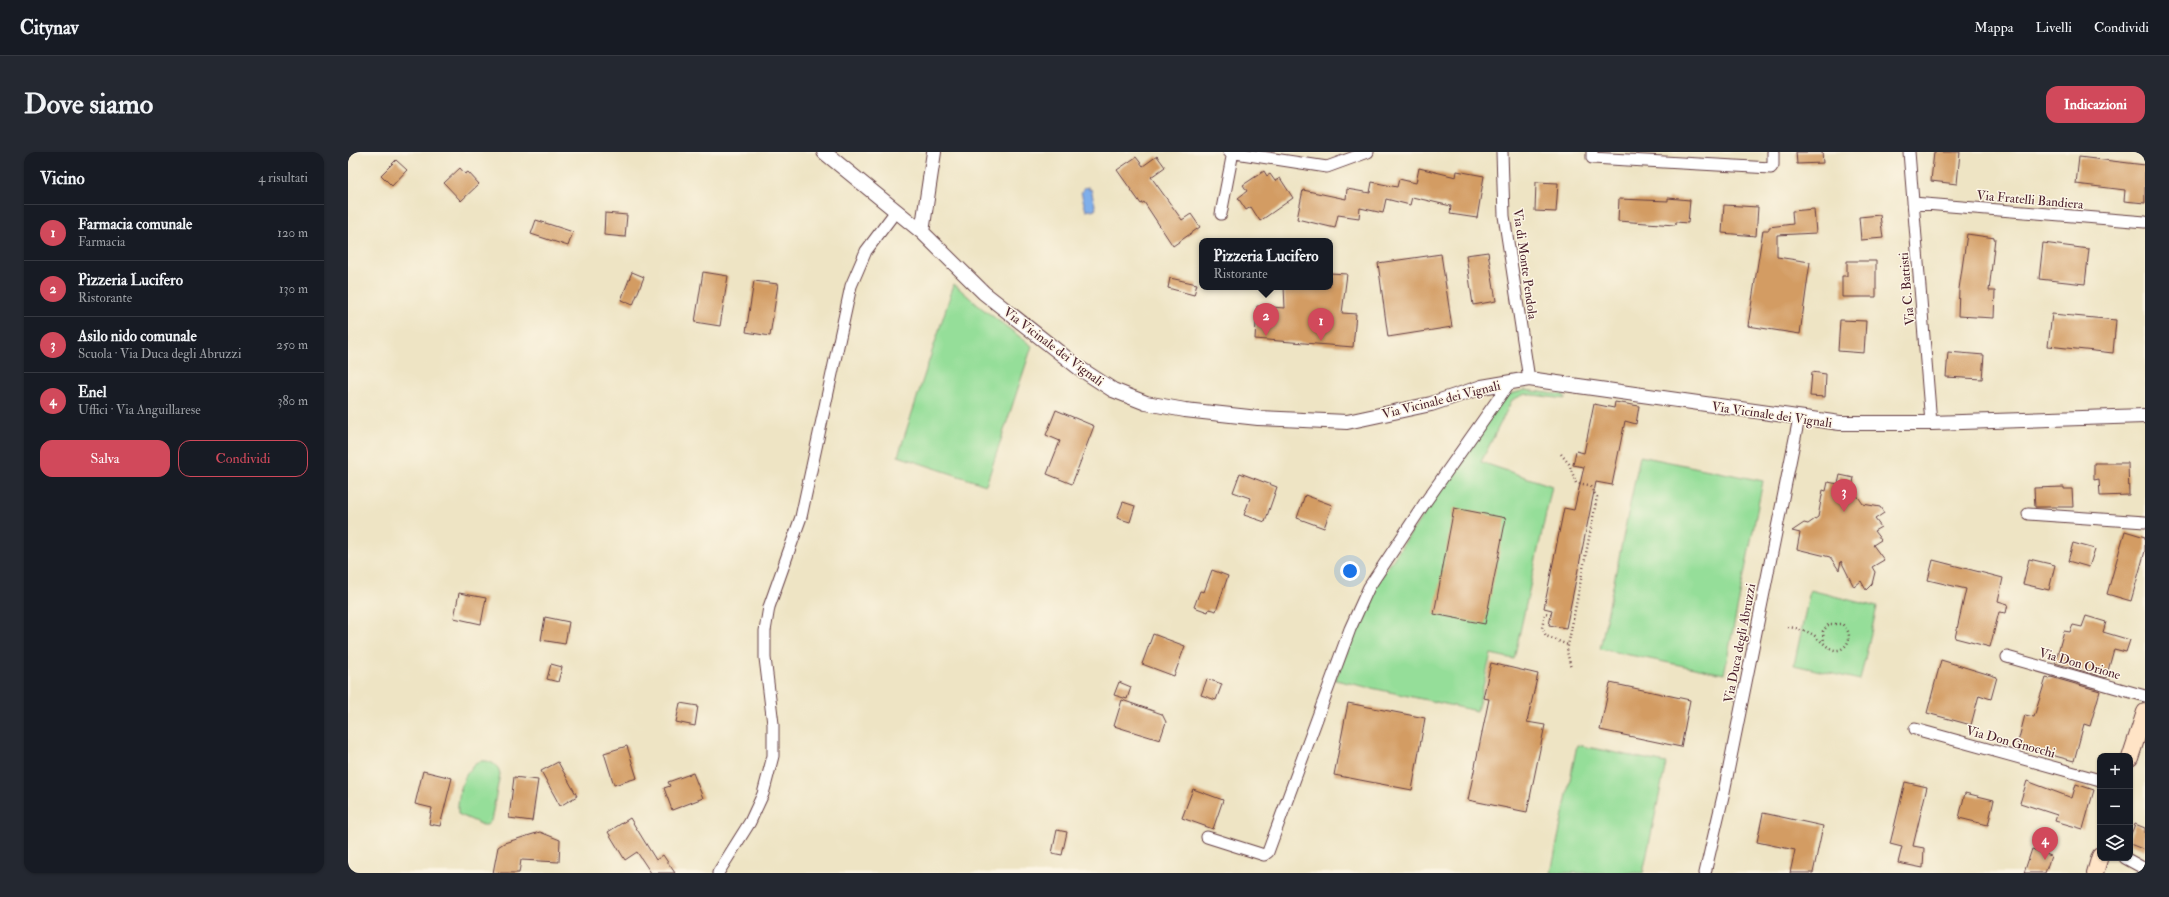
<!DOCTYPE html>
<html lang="it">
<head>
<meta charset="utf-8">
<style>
  :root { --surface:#171b24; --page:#242831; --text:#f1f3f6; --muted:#9ea1a6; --line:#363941; --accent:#d1495b }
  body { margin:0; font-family:"IM FELL Double Pica",serif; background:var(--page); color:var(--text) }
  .controls { position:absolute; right:12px; bottom:12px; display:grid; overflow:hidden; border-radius:8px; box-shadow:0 1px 3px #0004 }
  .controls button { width:36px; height:36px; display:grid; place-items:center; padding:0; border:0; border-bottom:1px solid var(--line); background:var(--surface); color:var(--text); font:20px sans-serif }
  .you { position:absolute; left:1002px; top:419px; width:14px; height:14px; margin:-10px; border:3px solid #fff; border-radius:50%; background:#1a73e8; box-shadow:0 0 0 6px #1a73e833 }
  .badge { display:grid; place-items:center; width:26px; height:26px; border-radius:50%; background:var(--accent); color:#fff; font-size:13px; font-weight:700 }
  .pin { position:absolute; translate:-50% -33px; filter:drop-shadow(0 1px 2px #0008) }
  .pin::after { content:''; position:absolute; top:21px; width:14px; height:12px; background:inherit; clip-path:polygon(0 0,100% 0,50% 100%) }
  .popup { position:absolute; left:851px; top:86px; width:134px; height:52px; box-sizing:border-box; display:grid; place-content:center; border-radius:8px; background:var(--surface); filter:drop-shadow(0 1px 3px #0005); font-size:13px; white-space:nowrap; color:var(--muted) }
  .popup b { font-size:15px; color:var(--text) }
  .popup::after { content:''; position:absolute; left:50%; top:100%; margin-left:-8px; border:8px solid transparent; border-top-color:var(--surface) }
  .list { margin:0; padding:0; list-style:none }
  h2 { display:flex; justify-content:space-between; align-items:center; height:52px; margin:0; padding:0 16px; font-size:17px }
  h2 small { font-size:13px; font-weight:400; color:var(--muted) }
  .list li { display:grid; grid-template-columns:26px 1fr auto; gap:12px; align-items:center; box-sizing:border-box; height:56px; padding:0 16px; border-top:1px solid var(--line) }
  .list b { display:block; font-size:15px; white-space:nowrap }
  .list p { margin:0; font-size:13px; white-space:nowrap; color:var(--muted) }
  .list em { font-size:13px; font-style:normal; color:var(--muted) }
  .actions { display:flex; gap:8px; padding:12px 16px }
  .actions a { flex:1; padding:9px 0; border:1px solid var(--accent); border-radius:12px; text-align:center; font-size:14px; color:var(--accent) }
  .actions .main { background:var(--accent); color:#fff }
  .icon { flex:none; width:22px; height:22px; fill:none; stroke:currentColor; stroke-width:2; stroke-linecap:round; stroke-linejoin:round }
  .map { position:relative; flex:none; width:1797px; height:721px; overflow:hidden; border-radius:12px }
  header { display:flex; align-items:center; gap:24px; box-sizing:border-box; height:56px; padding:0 20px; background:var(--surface); border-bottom:1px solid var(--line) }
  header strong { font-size:19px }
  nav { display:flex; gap:22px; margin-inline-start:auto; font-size:14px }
  .intro { display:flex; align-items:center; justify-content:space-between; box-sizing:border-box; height:96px; padding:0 24px }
  h1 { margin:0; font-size:28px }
  .button { padding:10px 18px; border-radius:12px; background:var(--accent); color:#fff; font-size:14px; font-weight:700 }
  main { display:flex; gap:24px; padding:0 24px }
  aside { flex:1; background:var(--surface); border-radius:12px; box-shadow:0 1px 3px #0004 }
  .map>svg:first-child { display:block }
</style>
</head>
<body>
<header>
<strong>Citynav</strong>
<nav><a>Mappa</a><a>Livelli</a><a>Condividi</a></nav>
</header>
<div class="intro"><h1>Dove siamo</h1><a class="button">Indicazioni</a></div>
<main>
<aside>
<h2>Vicino<small>4 risultati</small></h2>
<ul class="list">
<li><span class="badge">1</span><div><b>Farmacia comunale</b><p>Farmacia</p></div><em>120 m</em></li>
<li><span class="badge">2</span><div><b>Pizzeria Lucifero</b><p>Ristorante</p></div><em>130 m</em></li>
<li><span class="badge">3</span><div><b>Asilo nido comunale</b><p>Scuola · Via Duca degli Abruzzi</p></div><em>250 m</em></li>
<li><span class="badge">4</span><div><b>Enel</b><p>Uffici · Via Anguillarese</p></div><em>380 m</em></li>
</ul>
<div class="actions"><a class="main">Salva</a><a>Condividi</a></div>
</aside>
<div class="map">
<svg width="1797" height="721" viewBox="0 0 1797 721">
  <rect width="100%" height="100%" fill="#fcf5e5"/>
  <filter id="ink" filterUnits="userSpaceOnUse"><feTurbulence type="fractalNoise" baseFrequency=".025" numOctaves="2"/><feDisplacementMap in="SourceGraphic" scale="8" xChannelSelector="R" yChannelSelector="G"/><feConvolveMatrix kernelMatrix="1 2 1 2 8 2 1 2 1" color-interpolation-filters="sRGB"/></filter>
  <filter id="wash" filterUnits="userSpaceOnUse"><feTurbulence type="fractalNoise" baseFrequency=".012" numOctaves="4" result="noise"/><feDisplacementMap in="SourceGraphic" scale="16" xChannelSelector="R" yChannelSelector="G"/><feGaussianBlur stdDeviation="0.9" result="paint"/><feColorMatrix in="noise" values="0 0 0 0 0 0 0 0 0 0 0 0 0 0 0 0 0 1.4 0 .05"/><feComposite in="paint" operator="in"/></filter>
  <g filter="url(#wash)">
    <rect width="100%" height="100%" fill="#eee4c4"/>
    <!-- green -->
    <path fill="#95de99" stroke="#707e62" d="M606 132 631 154 684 194 638 333 550 304Z
      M1177 238 1216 243 1218 247 1177 242 1164 248 1133 310 1204 334 1166 507 1143 502 1129 559 987 528 1029 431 1156 244Z
      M1292 304 1415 329 1376 522 1252 497Z
      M1462 438 1529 455 1512 528 1446 513Z
      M1229 593 1318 611 1295 721H1203Z
      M133 609C142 608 151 613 152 622L143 669 139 673H135L110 662C109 644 115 616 133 609Z"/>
    <!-- water -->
    <path fill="#7fafea" stroke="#64678a" d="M741 35V38L743 37 748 57 738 59 733 40 735 39V36Z"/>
    <g id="blocks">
      <!-- building -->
      <path fill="#d39c63" d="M1448 0H1474L1475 11 1449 12Z
        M1586 0H1612L1609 32 1583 29Z
        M809 4 817 15 803 25 834 68 843 62 852 75 825 94 796 50 793 52 769 18 788 5 795 14Z
        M1731 5 1797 13V51L1776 49 1777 38 1728 32Z
        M48 8 59 18 44 34 33 23Z
        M112 16 117 22 120 20 131 32 113 49 96 31Z
        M1071 16 1108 25 1109 19 1136 24 1129 66 1102 62 1103 54 1064 45 1062 53 1038 47 1035 61 1012 56 1011 66 990 63 987 76 949 67 955 38 998 47 999 37 1022 41 1024 30 1049 35 1051 27 1068 31Z
        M916 19 919 24 922 22 927 29 932 26 945 46 912 69 903 55 898 58 890 46 899 39 895 33Z
        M1188 30 1210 31 1208 60 1187 59Z
        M1320 46 1342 48 1340 71 1328 70 1327 73 1270 69 1271 47 1320 49Z
        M1376 53 1410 55 1408 84 1374 81Z
        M1466 57 1468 81 1429 83V105L1462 110 1452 182 1400 174 1415 78H1421V75L1445 72 1444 59Z
        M257 61 279 63 277 85 256 83Z
        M1532 63 1535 86 1513 88 1511 65Z
        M188 68 225 80 220 94 183 82Z
        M1619 82 1647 86 1641 139H1647L1646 166 1610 164 1611 137Z
        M1695 91 1741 97 1737 132 1691 127Z
        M1140 100 1148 149 1125 153 1118 103Z
        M1093 102 1104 175 1040 185 1030 111Z
        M1499 109H1528V145H1494V124H1499Z
        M284 120 296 125 285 153 273 148Z
        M355 120 380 124 372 174 347 170Z
        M982 121 999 122 994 161 1008 162 1005 195 907 187 909 154 937 156 936 135H982Z
        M822 126 849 132 846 143 820 136Z
        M406 129 430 132 422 184 398 180Z
        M1704 162 1768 168 1765 201 1700 194Z
        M1492 168 1518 169 1516 201 1490 199Z
        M1600 200 1636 203 1634 227 1598 225Z
        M1464 220 1478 222 1477 245 1462 244Z
        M1267 250 1291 254 1288 272 1277 269 1264 333 1248 330 1218 476 1201 473 1204 458 1196 456 1216 356 1226 358 1236 315 1225 313 1228 299 1236 301 1246 252 1266 256Z
        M708 258 746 274 724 332 699 322 712 289 698 283Z
        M1746 311H1780L1781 343 1752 344 1751 327 1746 328Z
        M892 321 929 335 917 370 896 363 902 346 885 340Z
        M1492 323 1506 326 1504 336 1515 352 1532 355 1536 361 1527 367 1533 375 1526 379 1533 388 1525 393 1536 408 1524 415 1527 420 1524 432 1518 438 1513 429 1506 435 1493 409 1491 418 1482 405 1449 397 1452 381 1444 379 1456 371 1460 372 1470 365 1475 338 1478 339 1480 330 1490 332Z
        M1716 335V337H1724L1725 355H1687L1686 336Z
        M957 343 984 353 976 376 949 366Z
        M775 350 787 354 782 370 769 366Z
        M1106 356 1158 366 1137 472 1086 462Z
        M1777 379 1797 385V399L1783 449 1759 442Z
        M1725 391 1747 397 1741 415 1720 409Z
        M1681 407 1707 413 1701 438 1675 432Z
        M1585 408 1655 426 1650 449 1660 452 1658 461 1651 460 1642 495 1607 486 1618 437 1580 428Z
        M864 418 880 424 868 459 861 457 860 460 846 455 852 439 856 440Z
        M111 441 138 446 133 472 106 466Z
        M1738 464 1758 470 1755 480 1782 488 1778 500 1766 497 1758 526 1707 511 1716 479 1722 480 1725 473 1734 475Z
        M197 465 221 470 217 492 193 488Z
        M805 482 837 494 826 524 794 512Z
        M1593 508 1649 525 1643 547 1631 543 1623 573 1579 561Z
        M1143 511 1190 522 1179 570 1197 573 1179 660 1120 648 1141 547 1135 546Z
        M203 512 214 515 210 530 199 527Z
        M1703 525 1752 539 1742 574 1736 572 1726 609 1669 594 1677 563 1686 565 1698 526 1702 527Z
        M859 527 874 532 868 548 853 543Z
        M771 530 783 535 779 547 766 543Z
        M1262 531 1342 548 1333 595 1252 578Z
        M774 548 814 562 818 570 812 588 766 574Z
        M332 551 350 554 347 574 328 570Z
        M1000 551 1077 566 1064 638 986 623Z
        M279 594 289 626 266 633 256 601Z
        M210 610 229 644 212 654 193 619Z
        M75 619 104 626 92 674 81 672 84 656 67 652Z
        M345 621 355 646 324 658 316 636 322 634 320 630Z
        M166 625 190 628 184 669 161 666Z
        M1679 629 1724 646 1728 632 1746 638 1735 677 1707 669 1709 663 1672 651Z
        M1557 630 1579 635 1565 694 1576 696 1575 716 1550 711 1554 695 1542 692Z
        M845 637 875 648 865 677 834 666Z
        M1617 641 1646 648 1640 673 1611 666Z
        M1415 661 1475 674 1465 721H1442L1447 698 1409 690Z
        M282 666 308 708 315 703 327 721H303L289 700 277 708 260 680Z
        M1787 672 1797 676V698L1782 692V685Z
        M709 678 719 680 714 703 704 701Z
        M192 680 212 688 211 710 173 708 171 721H145L150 695 156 691Z
        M1684 697 1703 704 1697 721H1676Z"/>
    </g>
  </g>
  <g filter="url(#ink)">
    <use href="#blocks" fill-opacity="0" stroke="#633d42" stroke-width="1"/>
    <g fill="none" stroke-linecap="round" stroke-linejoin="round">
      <defs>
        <path id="minor" d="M881 0 979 15 1020 0
          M1154 0 1156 64 1181 227
          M1244 0V6L1423 16 1425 13V0
          M1561 0 1583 271
          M1565 51 1797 70
          M873 62 885 0
          M1680 362 1797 370
          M1659 505 1797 544
          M1567 577 1752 628
          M859 685 916 703 920 700 1002 477 1021 435 1076 352 1162 230
          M1777 706 1797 717
          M370 721 402 670 415 642 425 604V572L417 506V479L421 455 453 365 503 134 518 99 548 59
          M1357 721 1376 640 1451 266"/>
        <path id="tertiary" d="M476 0 574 80 636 141 731 216 765 238 798 251 837 258 910 266 999 270 1083 252 1134 235 1181 227 1492 271H1583L1797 264
          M574 80 586 0"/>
        <path id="secondary" d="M1782 606 1797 560
          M1747 721 1752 704"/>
      </defs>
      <!-- minor casing -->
      <use href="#minor" stroke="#633d42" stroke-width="13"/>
      <!-- tertiary casing -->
      <use href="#tertiary" stroke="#633d42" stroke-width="16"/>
      <!-- secondary casing -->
      <use href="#secondary" stroke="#633d42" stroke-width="18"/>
      <!-- path -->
      <path stroke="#633d42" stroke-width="2.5" stroke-dasharray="1 3" stroke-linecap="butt" d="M1213 302 1221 312 1228 331 1241 333 1249 345 1219 499 1223 517
        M1203 462 1197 461 1194 476 1198 484 1220 493
        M1440 475C1448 476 1457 478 1464 482 1473 487 1483 504 1495 496 1499 493 1501 489 1501 485 1501 479 1498 476 1494 472H1481L1475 479 1476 491"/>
      <!-- minor -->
      <use href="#minor" stroke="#fff" stroke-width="11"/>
      <!-- tertiary -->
      <use href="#tertiary" stroke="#fff" stroke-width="14"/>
      <!-- secondary -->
      <use href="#secondary" stroke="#ffe4c6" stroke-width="16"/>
    </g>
  </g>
  <g text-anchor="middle" stroke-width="3" stroke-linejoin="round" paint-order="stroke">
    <!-- street labels -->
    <g font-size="13" fill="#4a1f2b" stroke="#fcf5e5">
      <text transform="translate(1682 47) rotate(5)" y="5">Via Fratelli Bandiera</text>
      <text transform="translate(1178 112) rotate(82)" y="5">Via di Monte Pendola</text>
      <text transform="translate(1558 137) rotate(-95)" y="5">Via C. Battisti</text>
      <text transform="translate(706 194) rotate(37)" y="5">Via Vicinale dei Vignali</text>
      <text transform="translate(1093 247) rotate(-14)" y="5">Via Vicinale dei Vignali</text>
      <text transform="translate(1424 262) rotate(8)" y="5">Via Vicinale dei Vignali</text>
      <text transform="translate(1391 491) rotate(-79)" y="5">Via Duca degli Abruzzi</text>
      <text transform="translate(1732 511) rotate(16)" y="5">Via Don Orione</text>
      <text transform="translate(1663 589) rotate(15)" y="5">Via Don Gnocchi</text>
    </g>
  </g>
</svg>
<div class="controls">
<button>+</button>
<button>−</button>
<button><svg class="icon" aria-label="layers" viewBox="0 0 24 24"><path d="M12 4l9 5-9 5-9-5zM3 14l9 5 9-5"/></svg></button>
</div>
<div class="you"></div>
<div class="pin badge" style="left:973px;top:189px">1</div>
<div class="pin badge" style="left:918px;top:184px">2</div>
<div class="popup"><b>Pizzeria Lucifero</b>Ristorante</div>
<div class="pin badge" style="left:1496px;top:360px">3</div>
<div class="pin badge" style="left:1697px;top:708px">4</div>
</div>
</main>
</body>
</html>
